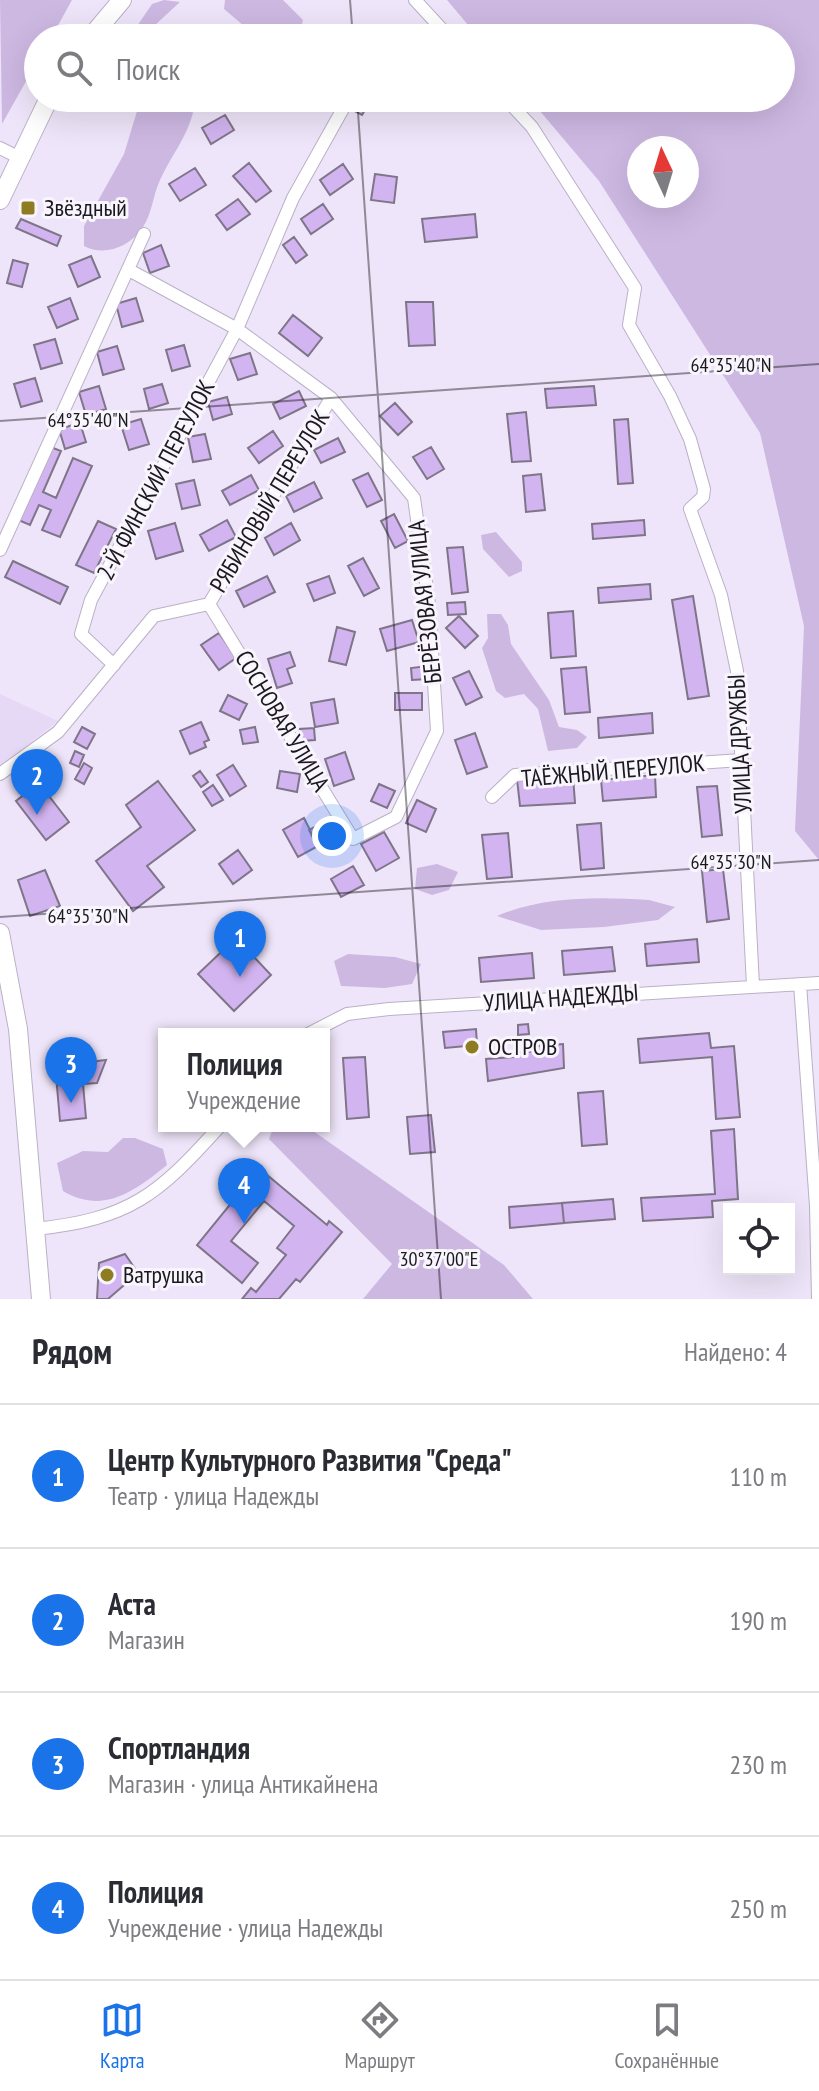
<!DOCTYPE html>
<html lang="ru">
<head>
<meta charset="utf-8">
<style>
  :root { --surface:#fff; --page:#f2f2f3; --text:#2b2b33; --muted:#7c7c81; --line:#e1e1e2; --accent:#1a73e8 }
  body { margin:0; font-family:"PT Sans Narrow",sans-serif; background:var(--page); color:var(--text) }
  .controls { position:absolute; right:24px; bottom:24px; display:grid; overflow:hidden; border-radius:0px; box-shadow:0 8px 32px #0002 }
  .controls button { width:72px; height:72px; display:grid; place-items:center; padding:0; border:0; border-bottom:2px solid var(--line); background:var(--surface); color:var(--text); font:40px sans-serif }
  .compass { position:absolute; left:627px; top:136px; width:72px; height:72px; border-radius:50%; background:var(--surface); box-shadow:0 8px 32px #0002; rotate:356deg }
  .you { position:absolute; left:332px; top:836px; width:28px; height:28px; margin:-20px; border:6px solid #fff; border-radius:50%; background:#1a73e8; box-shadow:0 0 0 12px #1a73e833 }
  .badge { display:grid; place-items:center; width:52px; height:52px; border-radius:50%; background:var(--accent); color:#fff; font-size:26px; font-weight:700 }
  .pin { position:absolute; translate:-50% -66px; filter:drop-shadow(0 2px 4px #0008) }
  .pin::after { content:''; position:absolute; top:42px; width:28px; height:24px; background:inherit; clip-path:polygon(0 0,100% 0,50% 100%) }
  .popup { position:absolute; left:158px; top:1028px; width:172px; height:104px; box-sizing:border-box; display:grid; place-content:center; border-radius:0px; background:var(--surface); filter:drop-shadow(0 2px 6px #0005); font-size:26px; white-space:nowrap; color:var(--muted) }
  .popup b { font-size:30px; color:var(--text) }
  .popup::after { content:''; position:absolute; left:50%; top:100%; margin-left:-16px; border:16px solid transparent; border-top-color:var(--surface) }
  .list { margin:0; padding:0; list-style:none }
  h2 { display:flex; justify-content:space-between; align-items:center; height:104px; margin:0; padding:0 32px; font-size:34px }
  h2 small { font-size:26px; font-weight:400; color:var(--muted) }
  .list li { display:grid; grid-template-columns:52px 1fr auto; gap:24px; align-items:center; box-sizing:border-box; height:144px; padding:0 32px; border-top:2px solid var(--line) }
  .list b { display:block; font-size:30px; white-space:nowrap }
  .list p { margin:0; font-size:26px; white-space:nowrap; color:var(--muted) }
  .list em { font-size:26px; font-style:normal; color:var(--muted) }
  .icon { flex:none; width:44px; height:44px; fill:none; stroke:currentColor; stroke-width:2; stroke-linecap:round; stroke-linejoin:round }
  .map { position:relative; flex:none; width:819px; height:1299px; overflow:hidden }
  .search { position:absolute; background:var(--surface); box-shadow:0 8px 32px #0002; left:24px; right:24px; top:24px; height:88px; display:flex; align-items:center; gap:20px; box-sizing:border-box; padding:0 28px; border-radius:44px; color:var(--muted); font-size:30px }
  .sheet { height:680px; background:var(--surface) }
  nav { display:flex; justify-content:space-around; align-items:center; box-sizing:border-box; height:112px; border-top:2px solid var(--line); background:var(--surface); font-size:22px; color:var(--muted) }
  nav a { display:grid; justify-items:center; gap:4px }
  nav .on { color:var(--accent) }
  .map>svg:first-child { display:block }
</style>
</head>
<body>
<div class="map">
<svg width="819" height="1299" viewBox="0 0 819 1299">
  <rect width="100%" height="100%" fill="#efe5fa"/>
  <!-- built -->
  <path fill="#e6d9f5" d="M0 694 58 721 0 766Z"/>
  <!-- green -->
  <path fill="#cdb8e2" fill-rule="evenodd" d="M0 0H72L51 38H38V60L2 124Z
    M164 0 180 2 141 38H129L152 4Z
    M225 0H283L303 20 301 28 275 38H250L244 26 224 9Z
    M447 0H819V860L795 831 804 626 760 433 599 181 529 98H781V38H479ZM639 148H687V196H639Z
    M141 98H183L193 113C186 139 171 156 160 180 153 195 152 214 143 227 130 247 104 257 84 246V226L124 154Z
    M496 532 522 562V571L509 577 483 549 481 535Z
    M487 614H501L508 625 511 644 549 700 559 727 577 730 587 737 577 748 548 751 538 709 524 694 505 698 496 691 482 648 488 638Z
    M437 864 458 872 449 890 432 895 415 889 417 868Z
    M649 900 675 907 658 920 604 927 541 930 497 916C545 896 597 897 649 900Z
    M348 954 395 957 421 964 412 984 385 988 341 986 334 961Z
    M274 1126H306L504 1265 533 1299H363L392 1264 269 1139Z
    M123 1138H135L163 1149 167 1165C135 1191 103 1215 63 1191L57 1163 83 1151 108 1152Z"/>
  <!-- building -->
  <path fill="#d2b4f0" stroke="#7e7588" stroke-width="2" d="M288 98H310L298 109Z
    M354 98H372L362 115 349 108Z
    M225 115 234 130 211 144 202 128Z
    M249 163 271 191 256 202 233 176Z
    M343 164 353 179 330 195 320 180Z
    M195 168 206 185 180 201 169 184Z
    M375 174 397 177 394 203 371 200Z
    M238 199 250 214 227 230 216 215Z
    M323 204 333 219 311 234 301 219Z
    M475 214 477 237 425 242 422 219Z
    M21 219 61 236 57 246 16 228Z
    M294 237 307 255 296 263 283 245Z
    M161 245 169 266 150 273 143 253Z
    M91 256 100 277 78 287 69 265Z
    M13 260 28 264 22 287 7 283Z
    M70 298 78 319 57 328 48 307Z
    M136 298 143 321 122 327 116 304Z
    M406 302H433L435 345 409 346Z
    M293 315 322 338 308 356 279 333Z
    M55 339 62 363 41 369 34 345Z
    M184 345 190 366 172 371 166 350Z
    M117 346 124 369 103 375 97 352Z
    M250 353 257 374 238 380 230 359Z
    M35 378 42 401 21 407 14 384Z
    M162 384 168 403 149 409 144 389Z
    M99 386 106 409 86 415 79 392Z
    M594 386 596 405 547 408 545 389Z
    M299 391 306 406 280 419 273 404Z
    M227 397 232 414 213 420 208 402Z
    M395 403 412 422 398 435 380 416Z
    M526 412 531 461 512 462 507 414Z
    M141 419 149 444 129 450 121 425Z
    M628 419 633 483 618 484 614 420Z
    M80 423 86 442 65 449 59 429Z
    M273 431 283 446 259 463 248 448Z
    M205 434 211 459 193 462 188 437Z
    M338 438 345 452 321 463 314 450Z
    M48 446 61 451 43 492 56 498 73 458 92 466 60 537 42 530 51 510 39 505 30 525 16 519Z
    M431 447 444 469 427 479 413 457Z
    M368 473 382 500 367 507 353 480Z
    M541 474 545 510 526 512 523 476Z
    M251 475 259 490 230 505 222 491Z
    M194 480 200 505 182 509 176 484Z
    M314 482 322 498 294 512 286 496Z
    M394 514 408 541 395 548 381 521Z
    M227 520 236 537 209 551 200 535Z
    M644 520 645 535 593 539 592 524Z
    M98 521 116 529 94 573 76 565Z
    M175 523 183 551 156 559 148 531Z
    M291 523 300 540 274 555 265 538Z
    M463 547 468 592 452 594 447 548Z
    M363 558 379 588 364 596 348 566Z
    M13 561 68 587 60 604 5 577Z
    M267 576 275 592 244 607 236 591Z
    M329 576 335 593 314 601 307 584Z
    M650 584 651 599 599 603 598 588Z
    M693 596 709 696 688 699 672 600Z
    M465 602 466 614 448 615 447 603Z
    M573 611 576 656 551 658 548 613Z
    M459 616 478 636 465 648 446 628Z
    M412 620 419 642 387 651 380 629Z
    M337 627 355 632 346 665 329 661Z
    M219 633 236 658 219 670 201 645Z
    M290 652 295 666 287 669 292 683 277 688 268 659Z
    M427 666 428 679 412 680 411 668Z
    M586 667 590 712 565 714 561 669Z
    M469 671 482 697 466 705 453 678Z
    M395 693H422V710H395Z
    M228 695 247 704 239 720 220 711Z
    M334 699 338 723 315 727 311 703Z
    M652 713 653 733 599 738 598 718Z
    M201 722 209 740 204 742 206 747 190 754 180 731Z
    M82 727 95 734 87 749 74 742Z
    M255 727 258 742 243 744 240 730Z
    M314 728 315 740 301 741 299 729Z
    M475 733 487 767 467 774 455 740Z
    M75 751 84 755 79 767 70 763Z
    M345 752 354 779 334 786 325 759Z
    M84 763 92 768 84 784 75 779Z
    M233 765 246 786 230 796 217 775Z
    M200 771 208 782 201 787 193 776Z
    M280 771 300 774 297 792 277 788Z
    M655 775 656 797 603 801 601 780Z
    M573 776 575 803 520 806 517 779Z
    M158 781 195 830 147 866 164 887 133 911 96 861 141 827 126 805Z
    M39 783 69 822 46 840 16 801Z
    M379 784 395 791 387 808 371 801Z
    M213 785 223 800 212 806 203 792Z
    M717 786 722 835 702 837 697 787Z
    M417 800 436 809 426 832 406 823Z
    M304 818 318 846 298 857 283 830Z
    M324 822 329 832 314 840 309 830Z
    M601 823 604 868 581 870 577 825Z
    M384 832 399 858 376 871 361 844Z
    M508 833 512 877 487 879 482 835Z
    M238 850 252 870 233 884 219 864Z
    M353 866 364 885 341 897 331 879Z
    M723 869 729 919 707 922 702 871Z
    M45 870 60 906 30 916 18 880Z
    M236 938 271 975 234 1011 198 974Z
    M697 939 699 962 647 966 645 944Z
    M612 947 615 971 564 975 562 951Z
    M532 953 534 978 481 982 479 958Z
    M528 1024 529 1034 518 1035V1025Z
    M476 1029 477 1045 445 1048 443 1032Z
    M709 1033 711 1048 734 1046 740 1117 716 1119 712 1057 640 1063 638 1039Z
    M563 1044 564 1068 488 1081 486 1059 514 1057 513 1053 536 1051V1046Z
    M365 1057 369 1117 347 1119 343 1058Z
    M106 1060 97 1083 83 1084 86 1118 60 1121 56 1075 64 1065Z
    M603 1091 607 1144 582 1146 578 1093Z
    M431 1115 435 1152 410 1154 407 1117Z
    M734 1129 738 1199 712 1201 713 1217 643 1221 641 1198 715 1194 711 1131Z
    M260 1169 327 1225 329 1221 342 1232 300 1282 296 1279 279 1299H242L251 1288 256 1292 286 1255 277 1248 294 1226 264 1201 231 1241 258 1263 242 1283 197 1245 242 1190 238 1187 249 1174 253 1177Z
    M613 1199 615 1219 564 1223 562 1203Z
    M562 1203 564 1223 510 1228 509 1207Z
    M125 1254 138 1273 108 1299H97L99 1263Z"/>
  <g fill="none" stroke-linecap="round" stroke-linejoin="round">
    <defs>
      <path id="minor" d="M415 0 450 38
        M505 98 532 127 635 288 629 325 670 396 690 439 704 489 703 497 690 509 721 595 737 671 753 986
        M0 148 18 157
        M129 270 237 329 331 398 414 498 429 604 437 731 396 817 353 839 209 604
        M0 550 144 234
        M209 604 331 398
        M114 665 81 634 91 600 237 329 293 198 349 98
        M0 774 58 732 154 616 209 604
        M492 797 515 775 742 760
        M800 984 816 1206 818 1299
        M308 1034 347 1014 389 1009 819 983
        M35 1229C130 1219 158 1195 220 1126"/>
      <path id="secondary" d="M90 38 122 0
        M0 200 49 98
        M0 933 18 1029 41 1299"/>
    </defs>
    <!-- minor casing -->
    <use href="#minor" stroke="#bab1c5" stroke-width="14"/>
    <!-- secondary casing -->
    <use href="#secondary" stroke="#bab1c5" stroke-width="20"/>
    <!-- minor -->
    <use href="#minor" stroke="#fff" stroke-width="12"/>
    <!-- secondary -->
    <use href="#secondary" stroke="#fff" stroke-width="18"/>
  </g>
  <!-- ticks -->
  <path fill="none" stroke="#1c1820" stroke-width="2" stroke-opacity="0.45" d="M350 0 353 38M357 98 441 1299M0 421 819 364M0 917 819 860"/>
  <!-- markers -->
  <g fill="#8e7c22" stroke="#f9f5fd" stroke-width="3">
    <rect x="20" y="200" width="16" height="16" rx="4"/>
    <circle cx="472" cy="1047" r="8"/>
    <circle cx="107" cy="1275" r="8"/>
  </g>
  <g text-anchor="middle" stroke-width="6" stroke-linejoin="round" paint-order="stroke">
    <!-- poi labels -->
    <g font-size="24" fill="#1c1820" stroke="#f9f5fd" text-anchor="start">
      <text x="44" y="216">Звёздный</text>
      <text x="488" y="1055">ОСТРОВ</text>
      <text x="123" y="1283">Ватрушка</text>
    </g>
    <!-- street labels -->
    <g font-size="24" fill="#1c1820" stroke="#f9f5fd">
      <text transform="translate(156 480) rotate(-62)" y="8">2-Й ФИНСКИЙ ПЕРЕУЛОК</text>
      <text transform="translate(270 501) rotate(-59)" y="8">РЯБИНОВЫЙ ПЕРЕУЛОК</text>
      <text transform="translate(425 602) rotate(-96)" y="8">БЕРЁЗОВАЯ УЛИЦА</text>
      <text transform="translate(282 721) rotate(59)" y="8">СОСНОВАЯ УЛИЦА</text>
      <text transform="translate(740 744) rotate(-93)" y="8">УЛИЦА ДРУЖБЫ</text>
      <text transform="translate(613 771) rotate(-5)" y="8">ТАЁЖНЫЙ ПЕРЕУЛОК</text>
      <text transform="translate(561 998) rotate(-4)" y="8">УЛИЦА НАДЕЖДЫ</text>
    </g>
  </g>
  <g font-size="20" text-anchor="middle" fill="#1c1820" stroke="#f9f5fd" stroke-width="6" stroke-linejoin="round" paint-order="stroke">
    <text x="731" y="372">64°35'40"N</text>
    <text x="88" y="427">64°35'40"N</text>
    <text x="731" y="869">64°35'30"N</text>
    <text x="88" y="923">64°35'30"N</text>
    <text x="439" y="1266">30°37'00"E</text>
  </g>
</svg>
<div class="controls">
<button><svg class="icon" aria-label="locate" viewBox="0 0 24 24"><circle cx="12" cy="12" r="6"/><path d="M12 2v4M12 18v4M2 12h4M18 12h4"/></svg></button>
</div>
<svg class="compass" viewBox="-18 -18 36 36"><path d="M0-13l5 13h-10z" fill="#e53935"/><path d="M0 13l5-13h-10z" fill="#7c7c81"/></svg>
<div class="you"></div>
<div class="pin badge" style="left:240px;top:977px">1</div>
<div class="pin badge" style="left:37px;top:815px">2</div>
<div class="pin badge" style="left:71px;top:1103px">3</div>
<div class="pin badge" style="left:244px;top:1224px">4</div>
<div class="popup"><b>Полиция</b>Учреждение</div>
<div class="search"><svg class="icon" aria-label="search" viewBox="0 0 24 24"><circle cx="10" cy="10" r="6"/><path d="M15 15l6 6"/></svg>Поиск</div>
</div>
<section class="sheet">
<h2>Рядом<small>Найдено: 4</small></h2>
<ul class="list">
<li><span class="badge">1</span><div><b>Центр Культурного Развития &quot;Среда&quot;</b><p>Театр · улица Надежды</p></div><em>110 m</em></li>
<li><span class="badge">2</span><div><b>Аста</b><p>Магазин</p></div><em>190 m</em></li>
<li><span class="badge">3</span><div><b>Спортландия</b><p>Магазин · улица Антикайнена</p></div><em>230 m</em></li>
<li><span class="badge">4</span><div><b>Полиция</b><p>Учреждение · улица Надежды</p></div><em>250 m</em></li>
</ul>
</section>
<nav>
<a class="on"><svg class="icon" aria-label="map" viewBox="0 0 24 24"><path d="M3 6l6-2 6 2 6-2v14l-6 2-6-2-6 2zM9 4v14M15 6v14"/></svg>Карта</a>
<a><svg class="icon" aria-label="directions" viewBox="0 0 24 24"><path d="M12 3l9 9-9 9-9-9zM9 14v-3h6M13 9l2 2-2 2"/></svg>Маршрут</a>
<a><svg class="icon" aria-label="saved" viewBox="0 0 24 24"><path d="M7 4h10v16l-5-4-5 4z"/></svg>Сохранённые</a>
</nav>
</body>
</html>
